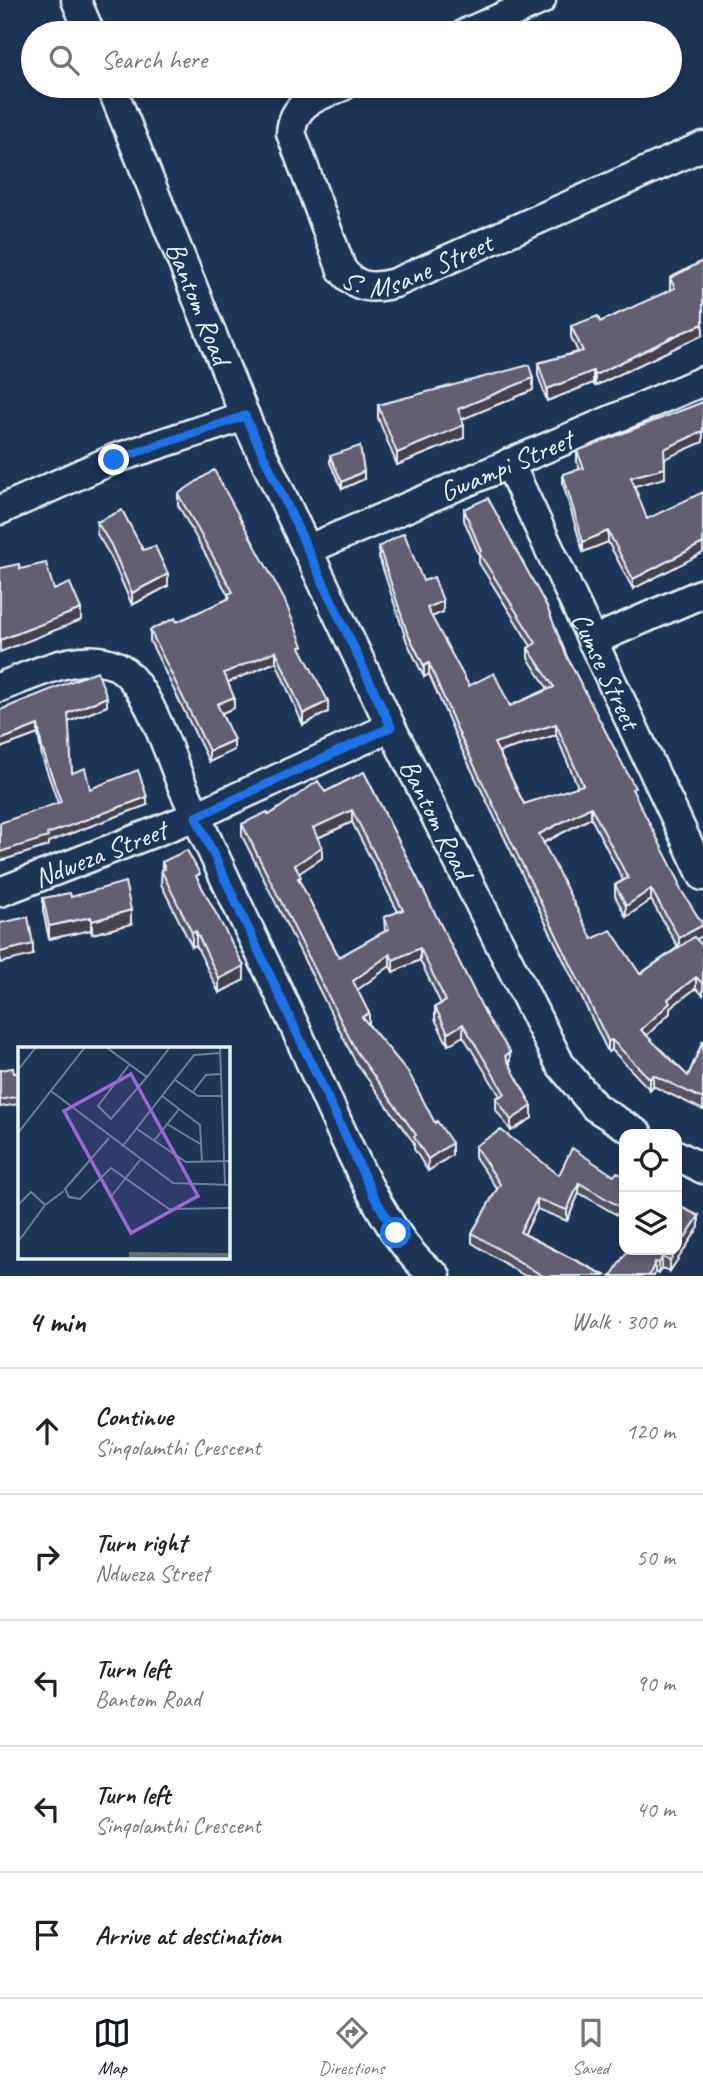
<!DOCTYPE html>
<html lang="en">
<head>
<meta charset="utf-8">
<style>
  :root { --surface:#fff; --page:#f2f2f2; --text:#222; --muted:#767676; --line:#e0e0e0; --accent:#111827 }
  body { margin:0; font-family:Caveat,sans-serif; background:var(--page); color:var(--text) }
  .controls { position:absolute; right:21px; bottom:21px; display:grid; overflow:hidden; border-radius:14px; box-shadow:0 4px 10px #0003 }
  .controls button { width:63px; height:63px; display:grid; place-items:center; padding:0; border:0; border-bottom:2px solid var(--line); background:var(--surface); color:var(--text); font:35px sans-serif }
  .stop { position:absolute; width:21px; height:21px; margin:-16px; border:5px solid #1a73e8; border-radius:50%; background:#fff }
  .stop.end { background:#1a73e8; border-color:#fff; box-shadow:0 2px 7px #0008 }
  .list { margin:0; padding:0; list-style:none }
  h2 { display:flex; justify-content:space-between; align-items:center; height:91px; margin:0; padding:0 28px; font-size:30px }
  h2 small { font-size:23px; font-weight:400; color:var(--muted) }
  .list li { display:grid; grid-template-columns:46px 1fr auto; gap:21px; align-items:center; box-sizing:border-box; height:126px; padding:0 28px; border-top:2px solid var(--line) }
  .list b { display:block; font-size:26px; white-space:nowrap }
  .list p { margin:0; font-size:23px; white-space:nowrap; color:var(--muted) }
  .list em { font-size:23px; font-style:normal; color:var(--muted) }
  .icon { flex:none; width:38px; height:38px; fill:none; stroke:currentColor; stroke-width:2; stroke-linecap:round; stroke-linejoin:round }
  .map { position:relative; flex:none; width:703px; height:1276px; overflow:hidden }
  .search { position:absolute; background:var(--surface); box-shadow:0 4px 10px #0003; left:21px; right:21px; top:21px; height:77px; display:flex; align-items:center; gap:18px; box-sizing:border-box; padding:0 24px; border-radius:38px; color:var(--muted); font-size:26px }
  .sheet { height:721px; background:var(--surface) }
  nav { display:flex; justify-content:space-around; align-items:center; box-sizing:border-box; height:98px; border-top:2px solid var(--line); background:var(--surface); font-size:19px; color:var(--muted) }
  nav a { display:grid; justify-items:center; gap:4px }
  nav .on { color:var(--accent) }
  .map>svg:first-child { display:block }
</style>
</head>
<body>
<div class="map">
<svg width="703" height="1276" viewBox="0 0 703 1276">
  <rect width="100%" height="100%" fill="#1d3557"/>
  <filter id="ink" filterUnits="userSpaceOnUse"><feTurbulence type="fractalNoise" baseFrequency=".0143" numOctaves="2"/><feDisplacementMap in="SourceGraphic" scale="14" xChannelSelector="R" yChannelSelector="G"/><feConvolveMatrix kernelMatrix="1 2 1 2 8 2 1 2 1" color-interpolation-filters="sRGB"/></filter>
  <g filter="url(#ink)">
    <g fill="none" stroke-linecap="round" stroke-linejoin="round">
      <defs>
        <g id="street">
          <path d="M76 0 90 33"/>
          <path d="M466 33 541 0"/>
          <path id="s1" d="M111 86 249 426 391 727 560 1064 595 1107 638 1134"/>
          <path id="s2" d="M343 86C318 96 293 102 291 133L342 270C357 289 373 289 395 283L703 146"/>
          <path id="s3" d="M509 463 703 876"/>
          <path d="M0 510 114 459 245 416"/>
          <path id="s4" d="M309 549 703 381"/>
          <path d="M592 641 703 593"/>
          <path d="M0 687C33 675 82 649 117 666 147 682 169 754 182 785 218 866 257 945 294 1025 323 1087 382 1243 436 1276"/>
          <path id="s5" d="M0 892 196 816 391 727"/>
          <path d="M677 1155 703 1169"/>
        </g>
      </defs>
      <!-- street casing -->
      <use href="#street" stroke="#e8f1f8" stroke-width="33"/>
      <!-- street -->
      <use href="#street" stroke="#1d3557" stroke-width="28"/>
    </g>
    <!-- wall -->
    <path fill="#555260" stroke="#e8f1f8" stroke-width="2" fill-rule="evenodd" d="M703 261V335L681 345 595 386 593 383 547 401 538 375V363L578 352 571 337V326L600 322 670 291V278Z
      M533 390 462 419 464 438 397 465 378 418V405Z
      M577 451 665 459V478L634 486 633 589 608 542 583 552 563 484V474L580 469 577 462Z
      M330 456 364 479 342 489 330 463Z
      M178 494 303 654 328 712 303 725 276 662 228 682 234 708 222 713 234 750 209 762 150 641V630L177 622 228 599V595L178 505Z
      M464 509 568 659 680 888 696 939 703 946V995L696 988 670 1008V1013L646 1036 688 1076 703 1041V1110L653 1086 650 1090 612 1050 608 1052 460 746 429 674 424 677 407 642 379 557V547L423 581 443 612 431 617 469 686 510 706 548 689 528 658V648L531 646 479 563V555L464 520ZM556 735 578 787 524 804 499 752ZM591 818 623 880 615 885V896L626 917 651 900 678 947 640 974 592 939 543 843Z
      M97 522 168 586 132 605 111 557 97 534Z
      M107 706 68 722 72 773 90 789 147 805 48 842V846L0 861 58 803 42 757 38 734 0 748V710Z
      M364 772 510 1064 532 1118 511 1131 496 1110V1098L500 1096 463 1036 448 1045 435 1019V1007L441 1004 420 960 393 972 390 966 357 990 369 1025 452 1155 428 1171 414 1149V1143L356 1063 242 836V824L269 815 325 792ZM352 822 398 912 384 917 385 931 339 957 301 884 299 873 322 858 318 838Z
      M162 862 200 884 244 980 219 993 196 945 192 947 161 884Z
      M71 897 131 924 92 934 91 930 49 939 43 911V898Z
      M0 1070 14 1073H19V1104L0 1107Z
      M475 1146 559 1175 624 1176V1219L579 1193 567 1221 537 1209 524 1234 606 1276H525L472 1243V1233L497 1189 475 1157Z
      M699 1227 670 1271 662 1268 659 1274 655 1272 654 1276H611Z"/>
    <!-- shaded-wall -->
    <path fill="#45424e" stroke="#e8f1f8" stroke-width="2" d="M703 324V335L681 345 595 386V375L681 333Z
      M593 371V383L547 401V389Z
      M533 378V390L458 421V409Z
      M464 425V438L397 465V453Z
      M703 431V442L664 459V449Z
      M665 468V478L631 487V477Z
      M364 471V479L342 489V482Z
      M608 531V542L583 552V542Z
      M703 543V553L633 589V579Z
      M168 574V586L132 605V593Z
      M443 601V612L427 619V608Z
      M81 609V620L0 652V640Z
      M276 651V662L224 684V673Z
      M429 663V674L424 677V666Z
      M107 697V706L68 722V713Z
      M234 697V708L217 715V704Z
      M328 701V712L303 725V714Z
      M556 724V735L494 753V743Z
      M38 725V734L0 748V740Z
      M234 740V750L209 762V751Z
      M147 797V805L48 842V846L0 861V852L47 834Z
      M591 807V818L539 845V834Z
      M352 810V822L313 840V828Z
      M322 847V858L295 876V865Z
      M651 889V900L626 917V906Z
      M131 910V924L92 934V921Z
      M91 917V930L49 939V926Z
      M703 925V936L679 948V938Z
      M196 931V945L192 947V933Z
      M33 944V955L0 963V952Z
      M420 948V960L393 972V960Z
      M390 954V966L353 993V981Z
      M244 966V980L219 993V979Z
      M696 977V988L670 1008V1013L641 1041V1030L668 999Z
      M369 1013V1025L362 1017Z
      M463 1024V1036L448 1045V1033Z
      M612 1040V1050L608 1052V1041Z
      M510 1052V1064L505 1067V1056Z
      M653 1075V1086L650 1090V1079Z
      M532 1106V1118L511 1131V1120Z
      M452 1143V1155L428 1171V1159Z
      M579 1183V1193L567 1221V1210Z
      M537 1199V1209L520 1243V1232Z
      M699 1216V1227L670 1271V1261Z
      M662 1257V1268L659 1274V1263Z
      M655 1262V1272L654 1276H649Z"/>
    <!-- building -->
    <path fill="#635f70" stroke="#e8f1f8" stroke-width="2" fill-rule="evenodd" d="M703 261V324L681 333 595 375 593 371 547 389 538 363 583 351 571 326 598 316 600 322 675 288 670 278Z
      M529 365 533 378 458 409 464 425 397 453 378 405Z
      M703 402V431L664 449 665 468 631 477 647 519 703 492V543L633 579 608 531 583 542 563 474 584 468 577 451Z
      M360 446 364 471 342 482 330 456Z
      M214 470 284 599 303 646 300 647 328 701 303 714 276 651 224 673 234 697 217 704 234 740 209 751 150 630 175 618 177 622 230 598 228 594 233 592 178 494Z
      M488 498 547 607 568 659 635 788 632 789 680 883 678 885 703 925 679 938 651 889 626 906 615 885 628 878 591 807 539 834 592 939 611 930 640 974 694 937 703 946V984L696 977 668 999 670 1003 641 1030 688 1076 703 1041V1099L653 1075 650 1079 612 1040 608 1041 460 736 429 663 424 666 407 632 379 547 404 533 423 581 434 577 443 601 427 608 469 686 494 673 510 706 554 687 528 648 536 643 479 553 481 551 464 509ZM556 724 583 785 524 804 494 743Z
      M122 510 143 550 155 546 168 574 132 593 111 545 97 522Z
      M46 563 54 590 70 583 81 609 0 640V568L19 564 20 569Z
      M97 671 107 697 68 713 72 773 85 768 90 789 138 770 147 797 47 834 48 837 0 852V823L61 802 42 748 38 725 0 740V710Z
      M364 772 487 1017 510 1052 505 1056 532 1106 511 1120 496 1098 505 1094 463 1024 448 1033 435 1007 446 1001 420 948 393 960 390 954 353 981 369 1013 362 1017 409 1073 435 1123 437 1121 452 1143 428 1159 414 1137 416 1135 356 1051 242 824 267 812 269 815 318 781 325 792ZM352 810 403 910 384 917 389 929 339 957 298 878 301 877 295 865 322 847 313 828Z
      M187 850 200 874 196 876 244 966 219 979 196 931 192 933 161 870 165 869 162 862Z
      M125 882 131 910 92 921 91 917 49 926 43 898 70 893 71 897Z
      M28 917 33 944 0 952V923Z
      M13 1068 14 1073H19V1096L0 1100V1070Z
      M501 1130 559 1175 572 1148 614 1176 617 1172 624 1176V1209L579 1183 567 1210 537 1199 520 1232 606 1276H543L472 1233 500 1184 475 1146Z
      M677 1205 699 1216 670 1261 662 1257 659 1263 655 1262 649 1276H611L628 1250H677Z"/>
  </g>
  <g fill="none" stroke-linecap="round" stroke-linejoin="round" filter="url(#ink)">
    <!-- route -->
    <path stroke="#1a73e8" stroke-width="9" d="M114 460 245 416 391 727 196 817 373 1195 396 1233"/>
  </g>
  <g text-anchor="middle" stroke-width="6" stroke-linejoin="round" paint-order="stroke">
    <!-- street labels -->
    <g font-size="28" fill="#e8f1f8" stroke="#1d3557">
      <text dy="10" stroke="none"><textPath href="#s2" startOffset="306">S. Msane Street</textPath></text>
      <text dy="10" stroke="none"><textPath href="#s1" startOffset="234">Bantom Road</textPath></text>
      <text dy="10" stroke="none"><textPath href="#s4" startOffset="214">Gwampi Street</textPath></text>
      <text dy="10" stroke="none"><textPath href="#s3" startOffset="229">Cumse Street</textPath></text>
      <text dy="10" stroke="none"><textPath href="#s1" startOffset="802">Bantom Road</textPath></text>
      <text dy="10" stroke="none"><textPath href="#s5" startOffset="107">Ndweza Street</textPath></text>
    </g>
  </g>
  <!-- overview -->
  <g transform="translate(18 1047)">
    <rect width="212" height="212" fill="#1d3557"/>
    <path d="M111 205 212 206V211H111Z" fill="#5d736e"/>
    <path fill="none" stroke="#6e8097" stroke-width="2" d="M88 0 129 30 152 0M202 0 207 138M111 18 80 59 93 72 129 30M0 23 18 0M157 33 180 49H203M33 44 155 136 212 138M174 46 188 28 203 27M144 49 182 78 184 115M149 77 184 98M119 82 168 115 212 114M0 86 67 0M91 91 47 142 51 150 62 152 93 121 151 162 212 161M136 94 161 62M104 100 176 8 202 6M92 151 122 113M0 158 13 145 27 158 0 195M27 158 46 144"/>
    <path fill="#9c67d0" fill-opacity="0.15" stroke="#9c67d0" stroke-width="3.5" d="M113 27 180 149 113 186 46 64Z"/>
    <rect width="212" height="212" fill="none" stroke="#e8f1f8" stroke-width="3.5"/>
  </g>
</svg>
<div class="controls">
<button><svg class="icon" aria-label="locate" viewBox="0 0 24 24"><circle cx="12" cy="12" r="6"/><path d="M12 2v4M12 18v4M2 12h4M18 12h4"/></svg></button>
<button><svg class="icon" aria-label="layers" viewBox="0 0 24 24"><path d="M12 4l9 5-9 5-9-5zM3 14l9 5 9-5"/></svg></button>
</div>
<div class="stop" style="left:396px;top:1233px"></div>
<div class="stop end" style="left:114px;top:460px"></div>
<div class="search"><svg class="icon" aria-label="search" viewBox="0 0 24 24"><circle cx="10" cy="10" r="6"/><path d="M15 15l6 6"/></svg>Search here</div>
</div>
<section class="sheet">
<h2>4 min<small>Walk · 300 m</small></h2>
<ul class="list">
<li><svg class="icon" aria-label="ahead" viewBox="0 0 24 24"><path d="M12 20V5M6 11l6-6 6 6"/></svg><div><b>Continue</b><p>Sinqolamthi Crescent</p></div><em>120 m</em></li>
<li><svg class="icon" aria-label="right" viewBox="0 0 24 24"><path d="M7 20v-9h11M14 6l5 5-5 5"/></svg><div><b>Turn right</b><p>Ndweza Street</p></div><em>50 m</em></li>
<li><svg class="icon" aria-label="left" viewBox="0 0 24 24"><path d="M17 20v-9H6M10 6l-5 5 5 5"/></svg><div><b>Turn left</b><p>Bantom Road</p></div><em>90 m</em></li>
<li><svg class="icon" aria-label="left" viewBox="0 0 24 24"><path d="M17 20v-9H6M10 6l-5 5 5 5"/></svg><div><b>Turn left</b><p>Sinqolamthi Crescent</p></div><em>40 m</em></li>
<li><svg class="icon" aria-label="arrive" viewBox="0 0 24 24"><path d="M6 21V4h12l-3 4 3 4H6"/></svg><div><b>Arrive at destination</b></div></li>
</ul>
</section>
<nav>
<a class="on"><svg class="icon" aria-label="map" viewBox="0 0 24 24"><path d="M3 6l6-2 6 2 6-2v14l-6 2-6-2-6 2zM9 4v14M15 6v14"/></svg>Map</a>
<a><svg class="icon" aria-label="directions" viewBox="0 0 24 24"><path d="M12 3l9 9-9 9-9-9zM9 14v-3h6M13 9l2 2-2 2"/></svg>Directions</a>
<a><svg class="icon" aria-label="saved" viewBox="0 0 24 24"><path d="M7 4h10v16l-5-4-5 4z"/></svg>Saved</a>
</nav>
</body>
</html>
